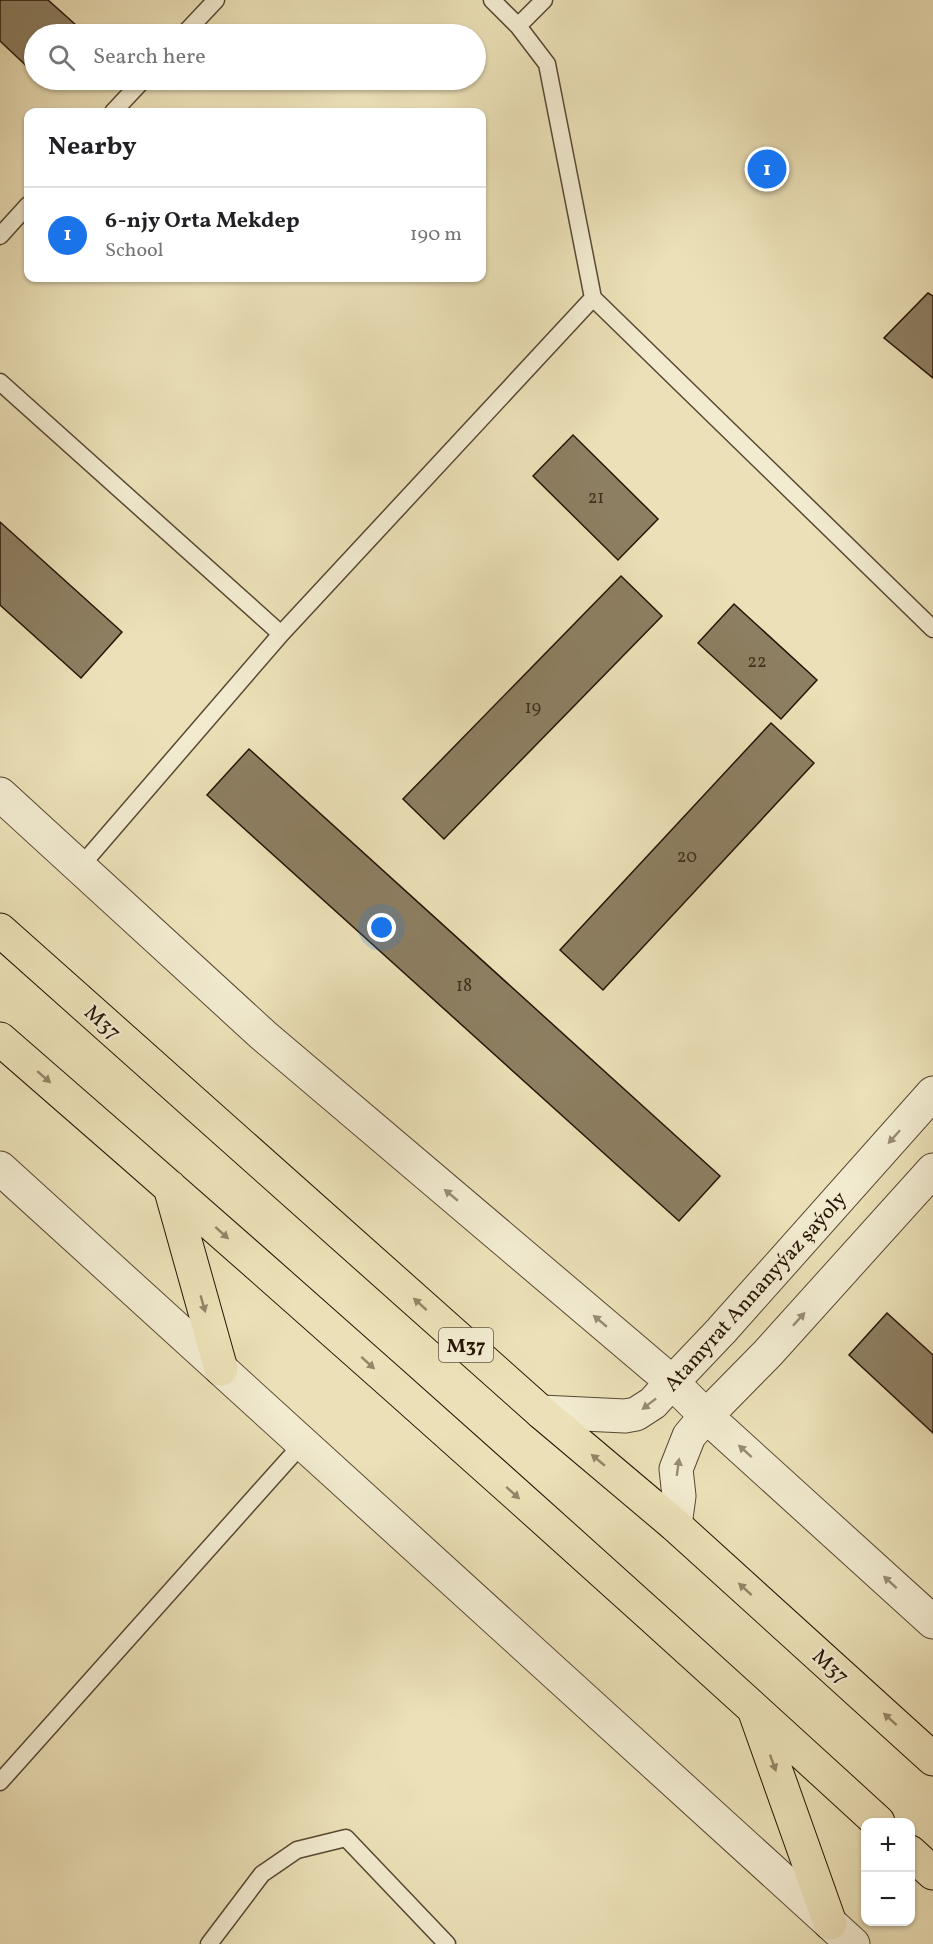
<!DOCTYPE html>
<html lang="en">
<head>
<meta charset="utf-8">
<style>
  :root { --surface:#fff; --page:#f2f2f2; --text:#202124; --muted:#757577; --line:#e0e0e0; --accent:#1a73e8 }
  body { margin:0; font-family:Vollkorn,serif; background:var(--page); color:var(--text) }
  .controls { position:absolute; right:18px; bottom:18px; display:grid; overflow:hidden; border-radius:12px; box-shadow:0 2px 4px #0004 }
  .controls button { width:54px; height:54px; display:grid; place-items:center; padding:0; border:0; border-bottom:2px solid var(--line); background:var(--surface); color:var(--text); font:30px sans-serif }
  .you { position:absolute; left:382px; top:928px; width:21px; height:21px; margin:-15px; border:4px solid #fff; border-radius:50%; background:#1a73e8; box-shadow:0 0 0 9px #1a73e833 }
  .badge { display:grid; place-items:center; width:39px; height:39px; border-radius:50%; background:var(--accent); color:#fff; font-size:20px; font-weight:700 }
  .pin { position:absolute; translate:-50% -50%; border:3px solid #fff; box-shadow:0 2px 6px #0006 }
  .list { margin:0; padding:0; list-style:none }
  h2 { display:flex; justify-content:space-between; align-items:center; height:78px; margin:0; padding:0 24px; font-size:26px }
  h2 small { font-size:20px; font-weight:400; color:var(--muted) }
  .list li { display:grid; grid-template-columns:39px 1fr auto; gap:18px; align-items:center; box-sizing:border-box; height:96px; padding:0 24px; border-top:2px solid var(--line) }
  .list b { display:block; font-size:22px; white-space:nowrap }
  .list p { margin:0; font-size:20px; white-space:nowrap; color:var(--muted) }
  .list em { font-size:20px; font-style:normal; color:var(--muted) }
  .icon { flex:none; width:33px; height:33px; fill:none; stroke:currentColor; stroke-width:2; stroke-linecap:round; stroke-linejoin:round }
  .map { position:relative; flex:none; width:933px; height:1944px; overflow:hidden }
  .search { position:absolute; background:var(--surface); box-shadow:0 2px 4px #0004; left:24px; top:24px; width:462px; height:66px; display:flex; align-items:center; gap:15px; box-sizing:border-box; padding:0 21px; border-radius:33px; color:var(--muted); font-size:22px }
  .panel { position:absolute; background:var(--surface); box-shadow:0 2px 4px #0004; left:24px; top:108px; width:462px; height:174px; border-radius:12px }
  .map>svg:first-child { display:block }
</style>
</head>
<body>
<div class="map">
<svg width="933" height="1944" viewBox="0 0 933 1944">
  <rect width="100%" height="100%" fill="#ebe0b7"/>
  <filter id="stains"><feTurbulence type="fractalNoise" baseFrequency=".00333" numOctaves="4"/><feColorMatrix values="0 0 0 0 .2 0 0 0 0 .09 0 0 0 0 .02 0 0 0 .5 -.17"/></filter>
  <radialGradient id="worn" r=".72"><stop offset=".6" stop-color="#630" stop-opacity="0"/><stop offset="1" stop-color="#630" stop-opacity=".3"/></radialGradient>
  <!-- building -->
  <path fill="#8d7f62" stroke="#271506" stroke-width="1.5" d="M0 0H48L86 34H34V73L0 41Z
    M928 293 933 296V378L884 338Z
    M573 435 658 519 618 560 533 476Z
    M0 522 122 632 81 678 0 605Z
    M621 576 662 616 444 839 403 799Z
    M734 604 817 680 781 719 698 643Z
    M771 723 814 763 603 990 560 950Z
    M249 749 720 1176 679 1221 207 795Z
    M887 1313 933 1355V1433L849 1355Z"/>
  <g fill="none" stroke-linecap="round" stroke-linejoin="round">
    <defs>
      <path id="service" d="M492 0 518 26 547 64 593 298
        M518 26 544 0
        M184 34 216 0
        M113 112 143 80
        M0 236 28 205
        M0 382 281 634 593 298 933 629
        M80 867 281 634
        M0 1782 303 1443
        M209 1944 262 1874 297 1850 346 1838 447 1944"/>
      <path id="tertiary" d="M0 794 263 1035 672 1382 706 1416 933 1622
        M0 1168 853 1944
        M541 1412 625 1416 636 1414 653 1403 662 1393 721 1331 933 1093
        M675 1525 679 1496 676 1469 689 1436 706 1416 768 1353 933 1170"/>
      <path id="trunk" d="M0 930 541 1412 675 1525 933 1759
        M0 1039C296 1296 589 1557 878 1822
        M170 1187 221 1369
        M755 1712 830 1923
        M910 1852 933 1873"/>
    </defs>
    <!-- service casing -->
    <use href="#service" stroke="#584832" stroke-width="19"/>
    <!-- tertiary casing -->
    <use href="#tertiary" stroke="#584832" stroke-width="35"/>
    <!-- trunk casing -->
    <use href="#trunk" stroke="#271506" stroke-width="35"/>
    <!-- service -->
    <use href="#service" stroke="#f2ebd0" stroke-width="16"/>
    <!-- tertiary -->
    <use href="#tertiary" stroke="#f2ebd0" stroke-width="33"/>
    <!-- trunk -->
    <use href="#trunk" stroke="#ebe0b7" stroke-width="33"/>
  </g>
  <!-- one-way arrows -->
  <defs><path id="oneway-solid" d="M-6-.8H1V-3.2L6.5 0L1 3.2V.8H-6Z" transform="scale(1.5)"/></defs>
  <g fill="#938567">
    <use href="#oneway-solid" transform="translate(44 1077) rotate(41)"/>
    <use href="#oneway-solid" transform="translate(222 1233) rotate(42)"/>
    <use href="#oneway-solid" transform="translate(203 1304) rotate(74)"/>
    <use href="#oneway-solid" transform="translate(420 1304) rotate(-138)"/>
    <use href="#oneway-solid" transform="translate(368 1363) rotate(42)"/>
    <use href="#oneway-solid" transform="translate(598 1460) rotate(-140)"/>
    <use href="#oneway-solid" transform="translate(513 1493) rotate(42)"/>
    <use href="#oneway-solid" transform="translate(745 1589) rotate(-138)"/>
    <use href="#oneway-solid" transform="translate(890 1719) rotate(-138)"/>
    <use href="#oneway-solid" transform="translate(773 1763) rotate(70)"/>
  </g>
  <g fill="#978b75">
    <use href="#oneway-solid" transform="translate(894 1137) rotate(132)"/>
    <use href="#oneway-solid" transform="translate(451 1195) rotate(-140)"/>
    <use href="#oneway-solid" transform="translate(799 1319) rotate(-48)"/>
    <use href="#oneway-solid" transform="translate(600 1321) rotate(-140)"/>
    <use href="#oneway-solid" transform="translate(649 1404) rotate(142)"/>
    <use href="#oneway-solid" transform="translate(745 1451) rotate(-138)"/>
    <use href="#oneway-solid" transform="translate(678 1467) rotate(-82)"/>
    <use href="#oneway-solid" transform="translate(890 1582) rotate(-138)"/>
  </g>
  <g text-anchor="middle" stroke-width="4.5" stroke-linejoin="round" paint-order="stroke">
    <!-- number labels -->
    <g font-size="18" fill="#40301d">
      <text x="596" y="503">21</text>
      <text x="757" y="667">22</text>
      <text x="533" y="713">19</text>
      <text x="687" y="862">20</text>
      <text x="464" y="991">18</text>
    </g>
    <!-- shield labels -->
    <rect fill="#f2ebd0" stroke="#645543" stroke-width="1.5" x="439" y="1328" width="54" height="34" rx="4.5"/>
    <g font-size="20" font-weight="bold" fill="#271506">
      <text x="466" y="1352">M37</text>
    </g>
    <!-- street labels -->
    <g font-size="21" fill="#271506" stroke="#f2ebd0">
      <text transform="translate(103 1022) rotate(42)" y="7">M37</text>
      <text transform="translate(755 1291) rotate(-48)" y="7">Atamyrat Annanyýaz şaýoly</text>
      <text transform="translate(831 1666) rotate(42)" y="7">M37</text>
    </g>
  </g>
  <rect width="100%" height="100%" filter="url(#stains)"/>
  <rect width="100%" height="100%" fill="url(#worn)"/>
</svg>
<div class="controls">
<button>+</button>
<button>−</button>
</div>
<div class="you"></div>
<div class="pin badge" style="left:767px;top:169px">1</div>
<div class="search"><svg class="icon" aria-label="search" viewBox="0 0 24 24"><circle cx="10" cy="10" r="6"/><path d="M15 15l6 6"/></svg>Search here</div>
<section class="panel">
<h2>Nearby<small></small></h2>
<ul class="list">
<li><span class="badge">1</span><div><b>6-njy Orta Mekdep</b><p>School</p></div><em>190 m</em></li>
</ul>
</section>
</div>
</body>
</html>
